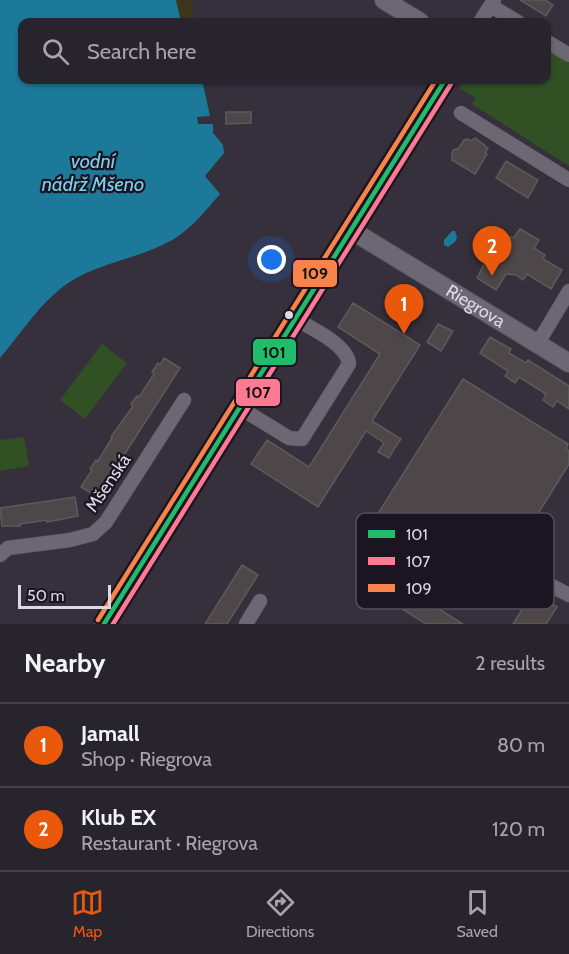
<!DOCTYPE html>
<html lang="en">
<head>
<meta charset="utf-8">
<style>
  :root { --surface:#28242d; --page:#343039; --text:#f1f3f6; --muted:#a5a4aa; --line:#444149; --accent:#ea580c }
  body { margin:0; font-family:Cabin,sans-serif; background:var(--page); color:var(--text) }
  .scale { position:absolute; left:18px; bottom:15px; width:93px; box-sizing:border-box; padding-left:6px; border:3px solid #ddd7e6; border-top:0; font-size:16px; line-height:21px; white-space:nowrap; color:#ddd7e6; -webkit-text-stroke:4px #1a1520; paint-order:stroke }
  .you { position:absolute; left:272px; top:260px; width:21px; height:21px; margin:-15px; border:4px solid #fff; border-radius:50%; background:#1a73e8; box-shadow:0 0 0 9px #1a73e833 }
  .badge { display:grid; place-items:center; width:39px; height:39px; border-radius:50%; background:var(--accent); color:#fff; font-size:20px; font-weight:700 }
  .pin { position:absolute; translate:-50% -50px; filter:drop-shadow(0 2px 3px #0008) }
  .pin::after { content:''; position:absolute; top:32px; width:21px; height:18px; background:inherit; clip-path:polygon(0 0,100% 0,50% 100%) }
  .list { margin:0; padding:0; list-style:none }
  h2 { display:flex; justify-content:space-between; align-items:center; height:78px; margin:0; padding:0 24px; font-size:26px }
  h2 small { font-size:20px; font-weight:400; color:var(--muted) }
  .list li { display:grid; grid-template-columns:39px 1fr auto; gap:18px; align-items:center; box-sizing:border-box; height:84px; padding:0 24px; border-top:2px solid var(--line) }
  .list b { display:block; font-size:22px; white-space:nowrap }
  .list p { margin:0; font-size:20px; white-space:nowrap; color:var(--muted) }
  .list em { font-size:20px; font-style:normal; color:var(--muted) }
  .icon { flex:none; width:33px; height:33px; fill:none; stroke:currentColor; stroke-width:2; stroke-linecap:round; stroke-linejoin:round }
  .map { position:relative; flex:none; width:569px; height:624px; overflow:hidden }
  .search { position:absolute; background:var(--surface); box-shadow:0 2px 4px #0004; left:18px; right:18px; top:18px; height:66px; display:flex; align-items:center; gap:15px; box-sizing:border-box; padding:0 21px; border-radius:12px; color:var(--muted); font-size:22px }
  .sheet { height:246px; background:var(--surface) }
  nav { display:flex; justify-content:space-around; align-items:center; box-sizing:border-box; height:84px; border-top:2px solid var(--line); background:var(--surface); font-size:16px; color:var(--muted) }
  nav a { display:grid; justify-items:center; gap:3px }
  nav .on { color:var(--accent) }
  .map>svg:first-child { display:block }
</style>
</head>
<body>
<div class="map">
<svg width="569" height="624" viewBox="0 0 569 624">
  <rect width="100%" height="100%" fill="#35303c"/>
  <!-- green -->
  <path fill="#315124" d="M547 49 569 63V166L472 104 476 98 459 88 464 80H546Z
    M102 344 127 363 85 419 60 400Z
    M24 437 29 466 0 471V440Z"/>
  <!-- sand -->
  <path fill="#3e361c" d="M176 0H191L194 22H181Z"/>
  <!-- water -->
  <path fill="#1c799a" d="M0 0H176L181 22H22V80H202L210 116 197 117 198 124H213V133L223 145 224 153 205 176 220 194C206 210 192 228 174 239 145 256 110 261 80 276 46 293 24 330 0 358Z
    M452 231H455L457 237 455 242 448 247 444 245V240Z"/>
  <!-- building -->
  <path fill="#4d4749" stroke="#5e595a" stroke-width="1.5" d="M520 0H545L553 5 546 16Z
    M226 112H251V123L226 124Z
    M475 138 488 148 485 153 487 154 475 174 452 160V155L453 150 459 148 464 140 468 139 471 141Z
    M506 161 538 180 528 198 496 178Z
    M520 229 539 240 534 248 545 255 543 259 562 270 551 289 527 274 523 280 516 275 506 274 496 290 477 278 486 261 498 245 504 238 514 237Z
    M353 303 420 345 372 421 401 439 394 449 389 458 378 452 384 443 366 431 318 507 251 464 267 440 309 467 380 354 338 327Z
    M438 324 453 331 441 351 427 342Z
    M490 337 511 349 509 353 526 363 528 360 569 386V409L557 401 553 407 543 400 546 394 519 377 515 383 505 376 508 371 480 353Z
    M164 358 180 368 97 497 81 487 92 470 90 469 96 460 98 461 112 438 111 437 133 406 131 404 137 396 139 397 154 374 152 372 158 363 160 365Z
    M463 379 568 444 566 449 569 451V464L488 594 478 588 473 597 367 531Z
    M75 497 78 516 47 522V520L20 524V526H2L0 508Z
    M242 565 258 575 227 624H205Z
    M392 580 410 591 463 624H426L382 596Z
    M533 592 557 607 546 624H513Z"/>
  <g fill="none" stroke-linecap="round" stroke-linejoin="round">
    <defs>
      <path id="minor" d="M491 6 518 22
        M480 22 494 0
        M546 41 569 55
        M461 113 569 180
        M538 343 569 291
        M240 408 289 438 302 439 349 364C348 345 311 328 295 319
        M0 555 8 548 70 540 93 534 106 522 184 400
        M548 584 569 595
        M246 624 260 601"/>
      <g id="tertiary">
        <path d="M384 0 420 22"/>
        <path id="s1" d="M351 230 569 363"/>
        <path d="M104 624 445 80"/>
      </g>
    </defs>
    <!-- minor casing -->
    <use href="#minor" stroke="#534e59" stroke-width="15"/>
    <!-- tertiary casing -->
    <use href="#tertiary" stroke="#534e59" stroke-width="20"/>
    <!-- minor -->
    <use href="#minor" stroke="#6c6772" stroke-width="14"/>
    <!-- tertiary -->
    <use href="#tertiary" stroke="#6c6772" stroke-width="18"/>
    <defs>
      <path id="bus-1" d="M104 624 445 80"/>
      <path id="bus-2" d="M113 624 451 84"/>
      <path id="bus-3" d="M98 620 436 80"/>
    </defs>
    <!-- bus-1 casing -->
    <use href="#bus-1" stroke="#1a1520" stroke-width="9"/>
    <!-- bus-2 casing -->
    <use href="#bus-2" stroke="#1a1520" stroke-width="9"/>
    <!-- bus-3 casing -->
    <use href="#bus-3" stroke="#1a1520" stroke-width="9"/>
    <!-- bus-1 -->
    <use href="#bus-1" stroke="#20bc6c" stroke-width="4.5"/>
    <!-- bus-2 -->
    <use href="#bus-2" stroke="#fe7a93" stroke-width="4.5"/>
    <!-- bus-3 -->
    <use href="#bus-3" stroke="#f8844c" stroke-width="4.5"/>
  </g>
  <!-- markers -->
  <circle fill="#ddd7e6" stroke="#1a1520" stroke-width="2" cx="289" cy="315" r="5"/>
  <g text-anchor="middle" stroke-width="4.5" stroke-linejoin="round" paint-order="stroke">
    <!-- street labels -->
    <g font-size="18" fill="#ddd7e6" stroke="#1a1520">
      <text dy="6" stroke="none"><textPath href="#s1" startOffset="146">Riegrova</textPath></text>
      <text transform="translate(108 483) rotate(-56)" y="6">Mšenská</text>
    </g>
    <!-- water labels -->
    <g font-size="20" font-style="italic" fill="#7ccff1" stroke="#1a1520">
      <text x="93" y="168">vodní<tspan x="93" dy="23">nádrž Mšeno</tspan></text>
    </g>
  </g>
  <!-- legend -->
  <rect x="356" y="513" width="198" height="96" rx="9" fill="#1a1520" stroke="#544f5b" stroke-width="1.5"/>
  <rect x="368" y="530" width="27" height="8" fill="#20bc6c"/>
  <rect x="368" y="557" width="27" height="8" fill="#fe7a93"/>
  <rect x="368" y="584" width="27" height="8" fill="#f8844c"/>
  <g font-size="16" fill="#ddd7e6">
    <text x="406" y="540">101</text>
    <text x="406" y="567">107</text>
    <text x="406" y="594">109</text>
  </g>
  <g stroke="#1a1520" stroke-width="2">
    <rect x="292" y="259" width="46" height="29" rx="6" fill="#f8844c"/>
    <rect x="252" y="338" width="45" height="28" rx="6" fill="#20bc6c"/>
    <rect x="235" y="378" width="46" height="29" rx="6" fill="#fe7a93"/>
  </g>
  <g font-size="16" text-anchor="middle" font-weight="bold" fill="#111">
    <text x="315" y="279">109</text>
    <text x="274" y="358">101</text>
    <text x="258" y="398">107</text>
  </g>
</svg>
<div class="scale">50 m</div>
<div class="you"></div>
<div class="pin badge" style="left:404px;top:334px">1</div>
<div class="pin badge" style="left:492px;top:276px">2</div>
<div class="search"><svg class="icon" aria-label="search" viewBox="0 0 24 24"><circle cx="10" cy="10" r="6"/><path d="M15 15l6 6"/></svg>Search here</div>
</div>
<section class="sheet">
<h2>Nearby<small>2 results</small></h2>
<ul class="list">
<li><span class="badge">1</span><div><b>Jamall</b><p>Shop · Riegrova</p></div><em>80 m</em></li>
<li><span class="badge">2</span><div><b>Klub EX</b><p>Restaurant · Riegrova</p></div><em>120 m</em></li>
</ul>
</section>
<nav>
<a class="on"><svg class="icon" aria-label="map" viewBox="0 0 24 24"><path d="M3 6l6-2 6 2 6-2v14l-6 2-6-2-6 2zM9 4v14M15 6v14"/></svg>Map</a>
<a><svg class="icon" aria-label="directions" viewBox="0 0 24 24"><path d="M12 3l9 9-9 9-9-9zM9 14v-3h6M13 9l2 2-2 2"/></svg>Directions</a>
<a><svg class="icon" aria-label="saved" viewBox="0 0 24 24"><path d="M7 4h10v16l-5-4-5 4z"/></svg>Saved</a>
</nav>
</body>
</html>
